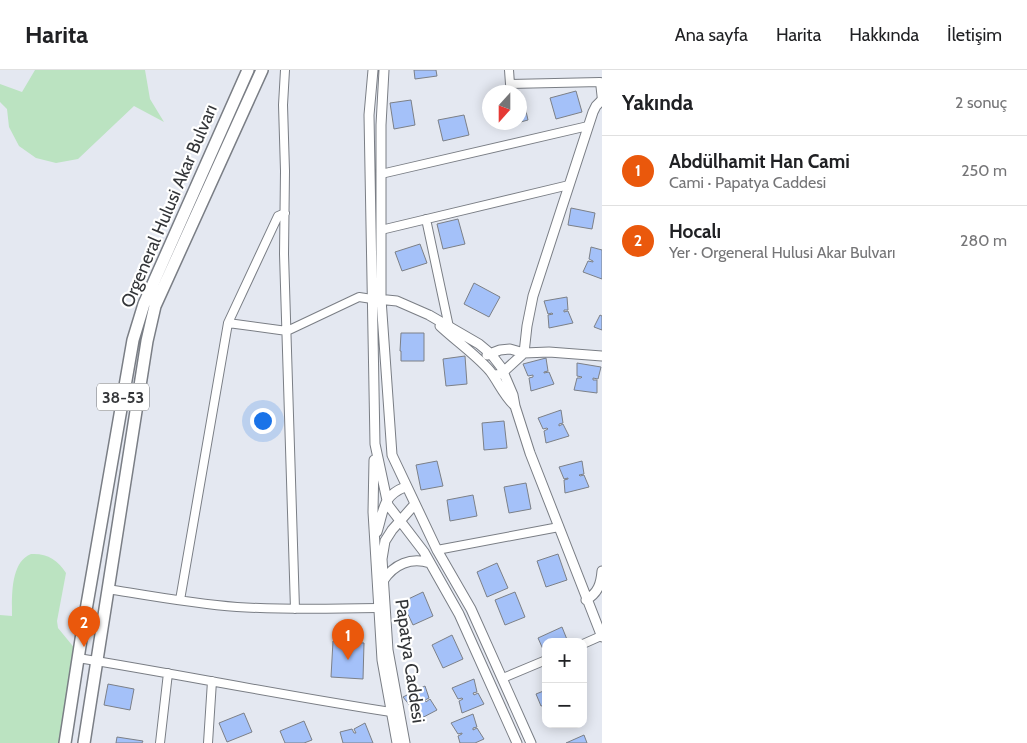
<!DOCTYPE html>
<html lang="tr">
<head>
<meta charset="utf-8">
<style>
  :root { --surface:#fff; --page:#f6f6f6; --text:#202124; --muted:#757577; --line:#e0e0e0; --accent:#ea580c }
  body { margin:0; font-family:Cabin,sans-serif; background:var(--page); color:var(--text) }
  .controls { position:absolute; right:15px; bottom:15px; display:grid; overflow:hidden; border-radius:10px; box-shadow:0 2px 12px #0003 }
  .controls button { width:45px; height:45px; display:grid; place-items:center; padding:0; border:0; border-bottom:1px solid var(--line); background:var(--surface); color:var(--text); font:25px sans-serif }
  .compass { position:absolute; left:482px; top:15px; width:45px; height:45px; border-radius:50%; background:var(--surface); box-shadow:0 2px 12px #0003; rotate:201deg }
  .you { position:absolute; left:262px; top:350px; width:18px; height:18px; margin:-12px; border:4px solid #fff; border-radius:50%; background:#1a73e8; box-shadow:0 0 0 8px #1a73e833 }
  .badge { display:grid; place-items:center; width:32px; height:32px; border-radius:50%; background:var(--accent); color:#fff; font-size:16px; font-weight:700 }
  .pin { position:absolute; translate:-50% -41px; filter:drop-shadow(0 1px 2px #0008) }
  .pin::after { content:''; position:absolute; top:26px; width:18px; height:15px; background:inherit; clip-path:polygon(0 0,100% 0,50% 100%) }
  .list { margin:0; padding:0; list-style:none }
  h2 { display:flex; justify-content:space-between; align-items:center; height:65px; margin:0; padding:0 20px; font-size:21px }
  h2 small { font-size:16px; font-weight:400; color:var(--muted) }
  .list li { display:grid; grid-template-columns:32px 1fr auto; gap:15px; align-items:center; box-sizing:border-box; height:70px; padding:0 20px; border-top:1px solid var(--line) }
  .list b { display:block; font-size:19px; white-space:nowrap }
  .list p { margin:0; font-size:16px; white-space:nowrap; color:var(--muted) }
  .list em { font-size:16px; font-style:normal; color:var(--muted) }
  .map { position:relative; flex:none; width:602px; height:673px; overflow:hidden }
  header { display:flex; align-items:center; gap:30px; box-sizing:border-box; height:70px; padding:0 25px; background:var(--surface); border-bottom:1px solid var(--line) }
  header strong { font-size:24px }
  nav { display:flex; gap:28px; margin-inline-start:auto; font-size:18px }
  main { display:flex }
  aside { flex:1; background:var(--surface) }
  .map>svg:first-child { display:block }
</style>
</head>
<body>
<header>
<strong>Harita</strong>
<nav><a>Ana sayfa</a><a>Harita</a><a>Hakkında</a><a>İletişim</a></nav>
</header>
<main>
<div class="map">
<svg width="602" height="673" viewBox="0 0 602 673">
  <rect width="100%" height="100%" fill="#e4e8f1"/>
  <!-- green -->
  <path fill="#bbe3c1" d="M35 0H145L150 29 164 52 134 36 78 89 56 93 36 88 19 76 9 57 7 39 0 32V14L22 22Z
    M31 484C47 483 58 490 66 503L57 551 58 558 76 580 60 673H0V545L12 546C12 528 10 492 31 484Z"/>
  <!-- building -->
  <path fill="#a4c1f9" stroke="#7c8087" d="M414 0H436L437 6 415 9Z
    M576 21 582 42 556 49 550 28Z
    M523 28 528 50 502 57 500 52H520V29Z
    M411 30 415 55 394 59 390 33Z
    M464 45 469 65 443 71 438 50Z
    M571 138 595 143 592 159 568 155Z
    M458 149 465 174 443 179 437 154Z
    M420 174 427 193 402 201 395 182Z
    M591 177 602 180V209L583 202 588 191 593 192V191L589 189Z
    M474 213 500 227 489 247 464 234Z
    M567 227 568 240H564V242L568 241 573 253 549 258 548 245 553 244 552 243 548 244 544 231Z
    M600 245 602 246V260L594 257Z
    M401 263H424V291H401V281H400Z
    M465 286 467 314 446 316 443 289Z
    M546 288 548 301 544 302V303L549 302 554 314 531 321 529 308 533 307V305L528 306 523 294Z
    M577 293 601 297 598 309 593 308V310H597V323L574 320 577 308H581L582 307 577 306Z
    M561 340 563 353 559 354V356L563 354 569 366 546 373 544 361 548 359 547 358 543 359 538 348Z
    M504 351 507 378 484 380 482 353Z
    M437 391 443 416 421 420 416 395Z
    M582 391 584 404 579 405 580 406 584 405 589 417 565 423 564 410 568 409V408L564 409 559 397Z
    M526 413 531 439 509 443 504 417Z
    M473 425 477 446 450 451 447 430Z
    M558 484 567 510 546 517 537 491Z
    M497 493 508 518 487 527 477 502Z
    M423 522 433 546 413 555 402 532Z
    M515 522 525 547 505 555 495 530Z
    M562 557 568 572H546V586L538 568Z
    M452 565 463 589 443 598 432 575Z
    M333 571 364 573 363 609 331 607Z
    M474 609 477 622 473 623 474 625 478 623 484 634 462 643 459 631 463 629 462 628 458 629 452 618Z
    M108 614 134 619 130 640 104 635Z
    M425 616 429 628 425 630 426 632 430 629 437 640 416 651 412 639 416 637 415 635 411 637 403 627Z
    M546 620V635L541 636 536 624Z
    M244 643 252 662 227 672 219 653Z
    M473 644 477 657 473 658V660L477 658 484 669 475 673H460L458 666 462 664V663L458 664 451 653Z
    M304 651 312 670 304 673H285L280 661Z
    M365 653 373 673H343L340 662 352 659 354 663H356L354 659Z
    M584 665 587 673H566Z
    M117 667 143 671 142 673H116Z"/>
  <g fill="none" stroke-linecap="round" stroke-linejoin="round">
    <defs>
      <path id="minor" d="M285 0 283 35 285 101 284 184 295 539
        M509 0 510 14 600 12 602 30
        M381 104 588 56
        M426 149 449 257
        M381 160 569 115
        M228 253 287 261 359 227 372 229
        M437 480 559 457
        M108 519C151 526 194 534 237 537 284 540 331 539 378 538
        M180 530 228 253 278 146 285 143
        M583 574 601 566
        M78 588C183 605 286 626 391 642
        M503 608 546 590
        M160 673 168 603
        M208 673 212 611"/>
      <path id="tertiary" d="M373 0 369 45 375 374 388 435 424 482 459 544 517 673
        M384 0 381 55V229L392 385 437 480 471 539 531 673
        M377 229 397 231 429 245 479 274 491 284 501 297 513 325 515 336 530 383 602 567
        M440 256C456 271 475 284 490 301 499 313 504 326 515 336
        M487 285 500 280 510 279 524 283 549 282 602 286
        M492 304 496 305 501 304 524 283 527 256 533 226 593 42 596 36 602 30
        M374 390 373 442 382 590 397 673
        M377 462C384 440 382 426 405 417
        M383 511C394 494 411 487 430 493
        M586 530C598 523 601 514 602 501
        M405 673 388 580 382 489 385 471 392 460 415 434"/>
      <path id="primary" d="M65 673 82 563 133 270 144 234 248 0
        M84 673 147 271 155 236 262 0"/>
    </defs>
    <!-- minor casing -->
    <use href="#minor" stroke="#7a7e85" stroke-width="10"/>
    <!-- tertiary casing -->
    <use href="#tertiary" stroke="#7a7e85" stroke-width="11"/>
    <!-- primary casing -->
    <use href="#primary" stroke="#7a7e85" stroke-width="14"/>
    <!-- minor -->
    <use href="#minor" stroke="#fff" stroke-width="8"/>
    <!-- tertiary -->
    <use href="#tertiary" stroke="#fff" stroke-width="9"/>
    <!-- primary -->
    <use href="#primary" stroke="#fff" stroke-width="11"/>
  </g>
  <g text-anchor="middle" stroke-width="4.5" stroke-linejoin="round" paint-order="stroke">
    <!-- shield labels -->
    <rect fill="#fff" stroke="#707274" stroke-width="1" x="97" y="313.5" width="52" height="27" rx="4"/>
    <g font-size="16" font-weight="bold" fill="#333538">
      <text x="123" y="333">38-53</text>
    </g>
    <!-- street labels -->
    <g font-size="18" fill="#333538" stroke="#fff">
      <text transform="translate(169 136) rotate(-67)" y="6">Orgeneral Hulusi Akar Bulvarı</text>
      <text transform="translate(410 591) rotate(82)" y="6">Papatya Caddesi</text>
    </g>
  </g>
</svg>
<div class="controls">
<button>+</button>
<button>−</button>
</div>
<svg class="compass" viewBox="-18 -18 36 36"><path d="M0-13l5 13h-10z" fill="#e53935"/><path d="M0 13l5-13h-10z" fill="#757577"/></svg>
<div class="you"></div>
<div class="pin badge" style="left:348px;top:590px">1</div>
<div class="pin badge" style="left:84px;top:577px">2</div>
</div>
<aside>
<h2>Yakında<small>2 sonuç</small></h2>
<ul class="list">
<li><span class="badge">1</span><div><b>Abdülhamit Han Cami</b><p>Cami · Papatya Caddesi</p></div><em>250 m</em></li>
<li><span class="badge">2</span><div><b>Hocalı</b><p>Yer · Orgeneral Hulusi Akar Bulvarı</p></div><em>280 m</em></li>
</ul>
</aside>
</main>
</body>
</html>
